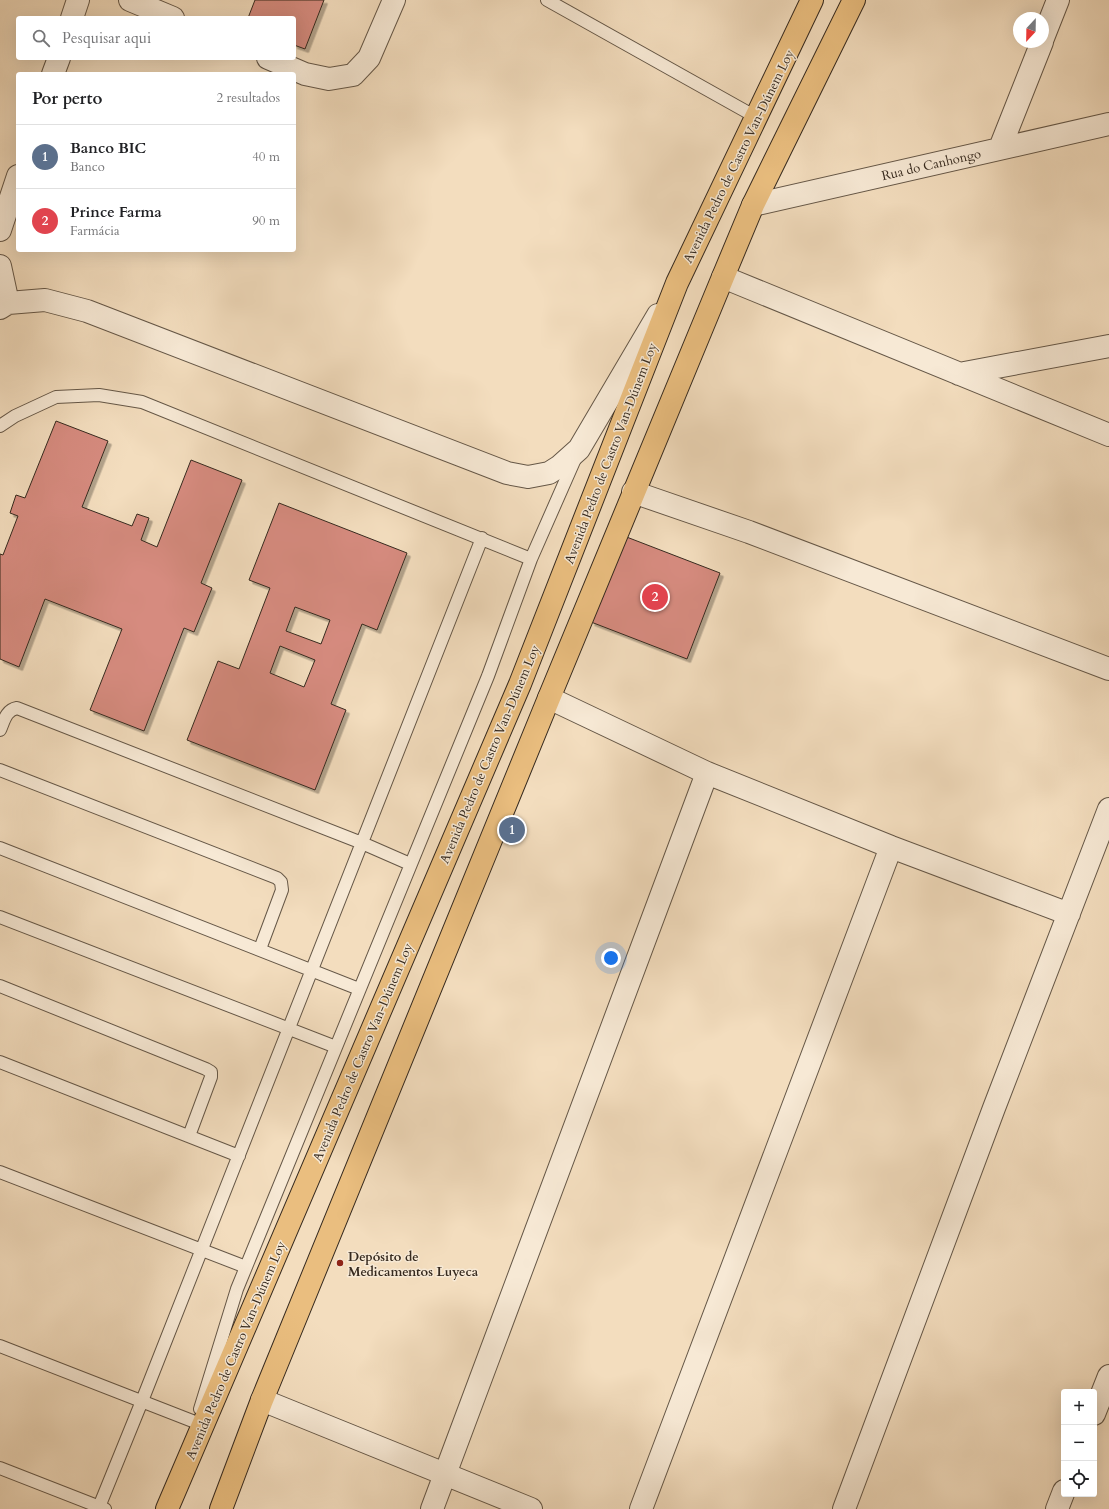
<!DOCTYPE html>
<html lang="pt">
<head>
<meta charset="utf-8">
<style>
  :root { --surface:#fff; --page:#f2f2f2; --text:#202124; --muted:#757577; --line:#e0e0e0; --accent:#111827 }
  body { margin:0; font-family:Cardo,serif; background:var(--page); color:var(--text) }
  .controls { position:absolute; right:12px; bottom:12px; display:grid; overflow:hidden; border-radius:4px; box-shadow:0 4px 16px #0002 }
  .controls button { width:36px; height:36px; display:grid; place-items:center; padding:0; border:0; border-bottom:1px solid var(--line); background:var(--surface); color:var(--text); font:20px sans-serif }
  .compass { position:absolute; left:1013px; top:12px; width:36px; height:36px; border-radius:50%; background:var(--surface); box-shadow:0 4px 16px #0002; rotate:202deg }
  .you { position:absolute; left:611px; top:958px; width:14px; height:14px; margin:-10px; border:3px solid #fff; border-radius:50%; background:#1a73e8; box-shadow:0 0 0 6px #1a73e833 }
  .badge { display:grid; place-items:center; width:26px; height:26px; border-radius:50%; background:var(--accent); color:#fff; font-size:13px; font-weight:700 }
  .pin { position:absolute; translate:-50% -50%; border:2px solid #fff; box-shadow:0 1px 4px #0006 }
  .list { margin:0; padding:0; list-style:none }
  h2 { display:flex; justify-content:space-between; align-items:center; height:52px; margin:0; padding:0 16px; font-size:17px }
  h2 small { font-size:13px; font-weight:400; color:var(--muted) }
  .list li { display:grid; grid-template-columns:26px 1fr auto; gap:12px; align-items:center; box-sizing:border-box; height:64px; padding:0 16px; border-top:1px solid var(--line) }
  .list b { display:block; font-size:15px; white-space:nowrap }
  .list p { margin:0; font-size:13px; white-space:nowrap; color:var(--muted) }
  .list em { font-size:13px; font-style:normal; color:var(--muted) }
  .icon { flex:none; width:22px; height:22px; fill:none; stroke:currentColor; stroke-width:2; stroke-linecap:round; stroke-linejoin:round }
  .map { position:relative; flex:none; width:1109px; height:1509px; overflow:hidden }
  .search { position:absolute; background:var(--surface); box-shadow:0 4px 16px #0002; left:16px; top:16px; width:280px; height:44px; display:flex; align-items:center; gap:10px; box-sizing:border-box; padding:0 14px; border-radius:4px; color:var(--muted); font-size:15px }
  .panel { position:absolute; background:var(--surface); box-shadow:0 4px 16px #0002; left:16px; top:72px; width:280px; height:180px; border-radius:4px }
  .map>svg:first-child { display:block }
</style>
</head>
<body>
<div class="map">
<svg width="1109" height="1509" viewBox="0 0 1109 1509">
  <defs>
    <filter id="shadow"><feDropShadow dx="3.5" dy="3.5" stdDeviation="0" flood-color="#0004"/></filter>
  </defs>
  <rect width="100%" height="100%" fill="#f3ddbe"/>
  <filter id="stains"><feTurbulence type="fractalNoise" baseFrequency=".005" numOctaves="4"/><feColorMatrix values="0 0 0 0 .2 0 0 0 0 .09 0 0 0 0 .02 0 0 0 .5 -.17"/></filter>
  <radialGradient id="worn" r=".72"><stop offset=".6" stop-color="#630" stop-opacity="0"/><stop offset="1" stop-color="#630" stop-opacity=".3"/></radialGradient>
  <!-- building -->
  <path fill="#d68b7f" stroke="#362a1f" fill-rule="evenodd" filter="url(#shadow)" d="M255 0H324L305 49 294 45V18H248Z
    M56 421 108 441 82 507 132 526 137 514 149 518 141 540 157 547 191 460 242 480 201 583 212 588 194 632 184 628 144 731 90 710 122 629 45 599 19 667 0 659V554L3 555 18 516 10 513 16 495 25 498Z
    M279 503 407 553 377 630 362 624 331 704 346 710 315 790 187 740 218 661 239 669 270 588 249 580ZM295 607 330 620 321 644 286 631ZM280 646 315 660 304 687 270 673Z
    M624 536 720 573 687 659 591 622Z"/>
  <g fill="none" stroke-linecap="round" stroke-linejoin="round">
    <defs>
      <path id="service" d="M547 0 756 117
        M0 426 15 416 56 397 99 395 142 402 531 559
        M0 730C4 721 6 710 17 708L362 843 410 864
        M0 770 277 878 281 882 282 890 260 949
        M0 848 359 989
        M0 917 336 1047
        M0 986 206 1069 211 1072V1077L189 1136
        M0 1062 239 1156
        M0 1172 246 1267
        M0 1346 195 1422
        M200 1409 237 1289 488 676 531 559 575 459
        M0 1468 105 1509
        M99 1507 142 1401 482 538"/>
      <path id="minor" d="M130 0 173 18
        M72 18 78 0
        M1043 38 1058 0
        M268 58 305 74 329 79 353 75 369 58 394 0
        M53 74 59 58
        M1000 148 1042 42
        M753 205 1109 124
        M0 230 18 176
        M0 266 8 303
        M723 277 1109 435
        M0 308 8 303 45 300 87 311 507 473 528 477 549 473 560 466 579 449 658 315
        M959 374 1109 346
        M633 492 749 532 1109 669
        M549 698 707 773 891 847 1069 914
        M262 1400 531 1509
        M1094 1414 1109 1376
        M432 1509 707 773
        M641 1509 891 847
        M844 1509 994 1108 1109 809
        M1057 1509 1064 1491"/>
      <path id="trunk" d="M167 1509 520 684 677 283 812 0
        M221 1509 262 1400 549 698 723 277 753 205 854 0"/>
    </defs>
    <!-- service casing -->
    <use href="#service" stroke="#655747" stroke-width="14"/>
    <!-- minor casing -->
    <use href="#minor" stroke="#655747" stroke-width="24"/>
    <!-- trunk casing -->
    <use href="#trunk" stroke="#362a1f" stroke-width="24"/>
    <!-- service -->
    <use href="#service" stroke="#f7e9d5" stroke-width="12"/>
    <!-- minor -->
    <use href="#minor" stroke="#f7e9d5" stroke-width="22"/>
    <!-- trunk -->
    <use href="#trunk" stroke="#eabe7f" stroke-width="22"/>
  </g>
  <!-- markers -->
  <circle fill="#8f2418" stroke="#f7e9d5" stroke-width="1.5" cx="340" cy="1263" r="4"/>
  <g text-anchor="middle" stroke-width="3" stroke-linejoin="round" paint-order="stroke">
    <!-- street labels -->
    <g font-size="13" fill="#362a1f" stroke="#f7e9d5">
      <text transform="translate(738 156) rotate(-64)" y="5">Avenida Pedro de Castro Van-Dúnem Loy</text>
      <text transform="translate(931 164) rotate(-13)" y="5">Rua do Canhongo</text>
      <text transform="translate(610 453) rotate(-69)" y="5">Avenida Pedro de Castro Van-Dúnem Loy</text>
      <text transform="translate(489 754) rotate(-67)" y="5">Avenida Pedro de Castro Van-Dúnem Loy</text>
      <text transform="translate(362 1052) rotate(-67)" y="5">Avenida Pedro de Castro Van-Dúnem Loy</text>
      <text transform="translate(235 1350) rotate(-67)" y="5">Avenida Pedro de Castro Van-Dúnem Loy</text>
    </g>
    <!-- poi labels -->
    <g font-size="13" font-weight="bold" fill="#362a1f" stroke="#f7e9d5" text-anchor="start">
      <text x="348" y="1261">Depósito de<tspan x="348" dy="15">Medicamentos Luyeca</tspan></text>
    </g>
  </g>
  <rect width="100%" height="100%" filter="url(#stains)"/>
  <rect width="100%" height="100%" fill="url(#worn)"/>
</svg>
<div class="controls">
<button>+</button>
<button>−</button>
<button><svg class="icon" aria-label="locate" viewBox="0 0 24 24"><circle cx="12" cy="12" r="6"/><path d="M12 2v4M12 18v4M2 12h4M18 12h4"/></svg></button>
</div>
<svg class="compass" viewBox="-18 -18 36 36"><path d="M0-13l5 13h-10z" fill="#e53935"/><path d="M0 13l5-13h-10z" fill="#757577"/></svg>
<div class="you"></div>
<div class="pin badge" style="left:512px;top:830px;background:#5c6f8a">1</div>
<div class="pin badge" style="left:655px;top:597px;background:#e0444e">2</div>
<div class="search"><svg class="icon" aria-label="search" viewBox="0 0 24 24"><circle cx="10" cy="10" r="6"/><path d="M15 15l6 6"/></svg>Pesquisar aqui</div>
<section class="panel">
<h2>Por perto<small>2 resultados</small></h2>
<ul class="list">
<li><span class="badge" style="background:#5c6f8a">1</span><div><b>Banco BIC</b><p>Banco</p></div><em>40 m</em></li>
<li><span class="badge" style="background:#e0444e">2</span><div><b>Prince Farma</b><p>Farmácia</p></div><em>90 m</em></li>
</ul>
</section>
</div>
</body>
</html>
